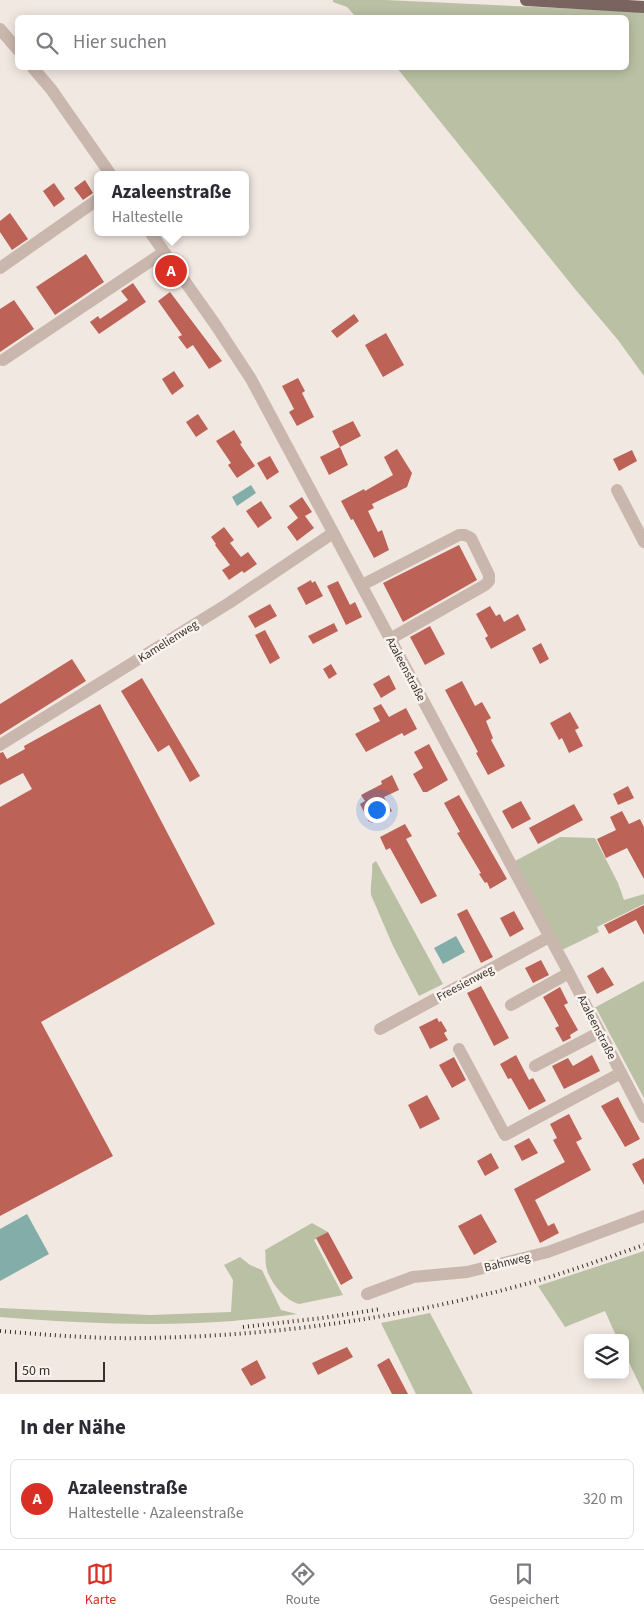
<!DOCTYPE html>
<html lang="de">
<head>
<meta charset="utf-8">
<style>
  :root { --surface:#fff; --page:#f2f2f3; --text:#2b2b33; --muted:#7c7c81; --line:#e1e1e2; --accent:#d93025 }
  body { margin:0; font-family:"Source Sans 3",sans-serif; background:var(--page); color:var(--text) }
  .controls { position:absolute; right:15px; bottom:15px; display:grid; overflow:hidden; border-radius:8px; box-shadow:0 2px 12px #0003 }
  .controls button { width:45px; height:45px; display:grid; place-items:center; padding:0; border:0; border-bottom:1px solid var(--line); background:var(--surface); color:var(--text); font:25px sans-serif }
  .scale { position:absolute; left:15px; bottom:12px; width:90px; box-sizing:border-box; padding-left:5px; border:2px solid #392e2c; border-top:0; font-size:14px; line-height:18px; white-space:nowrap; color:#392e2c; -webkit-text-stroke:4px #f9f3ee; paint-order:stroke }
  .you { position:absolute; left:376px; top:809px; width:18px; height:18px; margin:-12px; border:4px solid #fff; border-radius:50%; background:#1a73e8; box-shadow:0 0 0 8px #1a73e833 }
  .badge { display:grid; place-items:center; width:32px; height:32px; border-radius:50%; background:var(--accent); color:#fff; font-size:16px; font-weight:700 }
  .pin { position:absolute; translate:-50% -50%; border:2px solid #fff; box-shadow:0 1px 5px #0006 }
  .popup { position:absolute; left:94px; top:171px; width:155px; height:65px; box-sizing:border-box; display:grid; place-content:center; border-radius:8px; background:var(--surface); filter:drop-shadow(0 1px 4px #0005); font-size:16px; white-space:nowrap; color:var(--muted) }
  .popup b { font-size:19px; color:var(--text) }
  .popup::after { content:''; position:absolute; left:50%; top:100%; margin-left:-10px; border:10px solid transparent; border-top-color:var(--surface) }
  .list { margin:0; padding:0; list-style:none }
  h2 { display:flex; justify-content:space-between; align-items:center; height:65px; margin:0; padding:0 20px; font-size:21px }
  h2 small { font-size:16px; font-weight:400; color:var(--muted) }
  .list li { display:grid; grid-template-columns:32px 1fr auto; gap:15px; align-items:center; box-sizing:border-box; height:80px; margin:0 10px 10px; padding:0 10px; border:1px solid var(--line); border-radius:8px }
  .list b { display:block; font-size:19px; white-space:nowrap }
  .list p { margin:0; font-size:16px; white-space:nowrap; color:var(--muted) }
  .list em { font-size:16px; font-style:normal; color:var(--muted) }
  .icon { flex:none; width:28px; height:28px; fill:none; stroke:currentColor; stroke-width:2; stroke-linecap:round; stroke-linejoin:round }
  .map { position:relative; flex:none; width:644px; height:1394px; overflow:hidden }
  .search { position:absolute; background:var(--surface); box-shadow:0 2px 12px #0003; left:15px; right:15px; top:15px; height:55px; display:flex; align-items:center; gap:12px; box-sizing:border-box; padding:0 18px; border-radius:8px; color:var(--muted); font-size:19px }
  .sheet { height:155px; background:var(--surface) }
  nav { display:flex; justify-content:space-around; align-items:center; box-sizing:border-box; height:70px; border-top:1px solid var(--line); background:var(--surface); font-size:14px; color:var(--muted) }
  nav a { display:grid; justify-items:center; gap:2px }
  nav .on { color:var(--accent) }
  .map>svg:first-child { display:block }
</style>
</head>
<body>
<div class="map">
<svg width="644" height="1394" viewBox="0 0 644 1394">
  <rect width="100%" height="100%" fill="#f2e8e2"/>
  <!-- green -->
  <path fill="#bac0a3" d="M333 0H385L644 12V376L618 340 575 289 397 68H626V18L356 17 347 7 333 2Z
    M560 837 595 838 618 883 624 900 644 894V904L597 927 599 932 562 950 515 861Z
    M376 861 443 984 419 996 393 946 371 895C370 885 373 875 372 864Z
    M644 981V1098L596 1008H594Z
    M312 1223 328 1232 314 1240 343 1295 299 1304C284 1300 269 1281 266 1266 265 1261 266 1255 265 1250Z
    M644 1251V1394L625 1354V1338H617L605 1311 565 1327 538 1286Z
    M240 1257 250 1265 262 1270 281 1310 297 1314C276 1317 254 1319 233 1321 155 1327 77 1323 0 1317V1308L150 1315 231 1312 233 1280 224 1265Z
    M430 1313 473 1394H416L381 1323Z"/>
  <!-- water -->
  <path fill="#83ada9" d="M251 485 256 493 237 506 232 497Z
    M456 936 465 952 443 964 434 948Z
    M27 1214 49 1254 0 1281V1229Z"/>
  <!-- building -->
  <path fill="#bc6256" d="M85 180 93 193 83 200 74 188Z
    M54 183 65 199 54 207 43 191Z
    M10 213 28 239 12 250 0 232V221Z
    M86 254 104 282 55 315 36 287Z
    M133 283 146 302 99 334 90 322 98 316 100 319 128 300 121 291Z
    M170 292 222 361 209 369 193 345 187 349 178 337 182 335 158 301Z
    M14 300 34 329 0 352V309Z
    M354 314 359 321 337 338 331 331Z
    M386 333 404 365 383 377 365 345Z
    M174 371 184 386 172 395 162 379Z
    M298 378 305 391 302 393 314 417 297 426 289 412 294 409 282 386Z
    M198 414 208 429 196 437 186 422Z
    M353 421 361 436 340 447 332 431Z
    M234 430 242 443 240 444 255 466 237 478 228 465 231 463 216 441Z
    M340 447 348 465 329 475 320 457Z
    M397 449 412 473 407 487 372 504 374 508 368 511 378 532 382 530 389 550 374 558 353 519 351 520 341 501 364 489 365 491 393 475 384 457Z
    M632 450 637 461 619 471 613 459Z
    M270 456 279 472 267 480 257 463Z
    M302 497 312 512 305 516 314 528 297 541 287 527 298 518 289 506Z
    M261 501 272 518 258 528 246 511Z
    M224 527 234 540 230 543 241 557 248 552 257 564 244 573 242 571 229 580 222 570 230 565 215 545 216 544 211 537Z
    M459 545 477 580 403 622 383 583Z
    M311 580 312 583 315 581 323 596 306 605 297 588Z
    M338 581 350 605 355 602 362 617 346 625 327 586Z
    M270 604 277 616 255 628 248 616Z
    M490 606 496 616 500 614 504 622 518 614 526 630 491 649 485 638 488 636 476 614Z
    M334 623 338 631 313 644 308 636Z
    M430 626 445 654 425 665 410 637Z
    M265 630 280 658 270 664 255 635Z
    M541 643 549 659 540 664 532 648Z
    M72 659 86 681 0 735V704Z
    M331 664 337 674 329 679 323 669Z
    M389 675 396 689 381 698 373 684Z
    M142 678 200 776 190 782 169 745 158 752 121 691Z
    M462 681 475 706 482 702 491 718 486 721 493 738 491 740 505 766 488 775 476 753 478 752 445 690Z
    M100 704 215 924 41 1022 113 1156 0 1216V807L32 789 23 773 0 785V753L3 752 7 759 25 749 24 746Z
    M381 704 389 717 406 708 417 729 404 736 402 733 366 752 355 734 380 721 373 708Z
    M570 712 579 728 575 730 583 746 569 753 562 738 559 740 550 723Z
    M429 744 448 780 427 792H423L413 774 423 768 414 752Z
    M392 775 399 790 384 797 392 811 372 823 370 821 369 822 360 804 365 801 361 795 382 784 381 781Z
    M628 786 634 798 618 805 613 794Z
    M459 795 507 879 490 889 487 882 485 883 479 874 481 873 457 833 460 832 444 803Z
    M521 801 531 819 512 829 502 811Z
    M574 804 583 820 538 844 529 828Z
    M622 811 629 824 640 819 644 827V879L627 848 606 858 597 839 616 830 610 817Z
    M405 824 412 836 406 839 437 896 421 904 390 848 386 850 380 837Z
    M644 905V935L636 920 609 934 604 925Z
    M467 909 493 957 481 963 457 914Z
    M514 911 524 929 510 937 500 918Z
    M541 960 549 975 533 983 525 968Z
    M603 967 614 985 597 994 587 976Z
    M481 986 509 1038 494 1046 467 993Z
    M560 987 568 1003 564 1005 578 1030 570 1035 571 1038 563 1042 555 1028 559 1026 543 997Z
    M437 1018 439 1022 441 1021 447 1031 444 1033 448 1040 430 1049 419 1027Z
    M516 1055 529 1080 533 1078 546 1101 529 1110 511 1078 508 1079 500 1064Z
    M592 1055 600 1071 564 1089 552 1066 568 1058 573 1066Z
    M454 1057 466 1080 452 1088 439 1065Z
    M427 1095 440 1119 420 1129 408 1105Z
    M618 1097 640 1139 625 1147 601 1106Z
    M569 1114 582 1139 576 1142 591 1170 535 1200 548 1226 554 1223 559 1233 540 1243 514 1189 565 1162 553 1140 557 1138 550 1124Z
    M529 1138 538 1153 522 1161 514 1146Z
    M491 1153 499 1168 485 1176 477 1161Z
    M644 1158V1185L632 1164Z
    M481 1214 497 1242 474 1255 458 1226Z
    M328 1232 353 1278 341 1285 316 1238Z
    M347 1347 353 1357 318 1375 312 1363Z
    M389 1358 408 1394H392L377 1365Z
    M257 1360 266 1378 251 1386 241 1369Z"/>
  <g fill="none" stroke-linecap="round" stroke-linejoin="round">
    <!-- minor -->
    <path stroke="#c9b7ae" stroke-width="12" d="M0 29 18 50
      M33 68 51 89 111 175
      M150 232 215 324 251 379 569 973 644 1117
      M0 268 97 200
      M3 360 164 252
      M617 490 644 542
      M362 585 459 535H465L471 538 489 575V581L485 585 390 639
      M0 745 229 603 333 533
      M511 1005 569 973
      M380 1029 549 937
      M459 1049 505 1135 621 1073
      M535 1066 600 1032
      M367 1294 413 1277 467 1272 548 1252 644 1216"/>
    <!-- major -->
    <path stroke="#79645f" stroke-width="12" d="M526 0 644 7"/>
    <!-- rail -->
    <path stroke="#392e2c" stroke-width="4" stroke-dasharray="1 4" stroke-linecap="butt" d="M243 1327 322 1318 381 1309
      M0 1331C48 1335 96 1339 144 1338 274 1336 396 1319 522 1285 563 1274 603 1259 644 1245"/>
  </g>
  <g text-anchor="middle" stroke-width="5" stroke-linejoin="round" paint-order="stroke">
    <!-- street labels -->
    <g font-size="12" fill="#392e2c" stroke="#f9f3ee">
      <text transform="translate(168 641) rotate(-32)" y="4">Kamelienweg</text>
      <text transform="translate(406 669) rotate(62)" y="4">Azaleenstraße</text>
      <text transform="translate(465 983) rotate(-28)" y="4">Freesienweg</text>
      <text transform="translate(597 1027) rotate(63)" y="4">Azaleenstraße</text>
      <text transform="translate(507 1262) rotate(-14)" y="4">Bahnweg</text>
    </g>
  </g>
</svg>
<div class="controls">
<button><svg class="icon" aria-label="layers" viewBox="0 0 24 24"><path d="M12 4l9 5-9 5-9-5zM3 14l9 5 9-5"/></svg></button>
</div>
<div class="scale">50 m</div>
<div class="you"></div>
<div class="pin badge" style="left:171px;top:271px">A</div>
<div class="popup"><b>Azaleenstraße</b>Haltestelle</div>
<div class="search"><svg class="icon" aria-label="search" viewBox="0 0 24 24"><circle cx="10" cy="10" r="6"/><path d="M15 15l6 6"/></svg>Hier suchen</div>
</div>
<section class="sheet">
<h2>In der Nähe<small></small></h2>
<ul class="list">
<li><span class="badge">A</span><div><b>Azaleenstraße</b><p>Haltestelle · Azaleenstraße</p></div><em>320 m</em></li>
</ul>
</section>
<nav>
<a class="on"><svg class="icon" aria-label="map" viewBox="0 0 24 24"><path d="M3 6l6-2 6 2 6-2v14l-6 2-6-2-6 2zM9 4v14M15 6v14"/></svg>Karte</a>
<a><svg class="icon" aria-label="directions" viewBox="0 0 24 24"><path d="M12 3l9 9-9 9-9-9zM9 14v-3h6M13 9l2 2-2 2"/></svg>Route</a>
<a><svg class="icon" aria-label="saved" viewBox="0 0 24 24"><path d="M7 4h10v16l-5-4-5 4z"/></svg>Gespeichert</a>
</nav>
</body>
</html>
